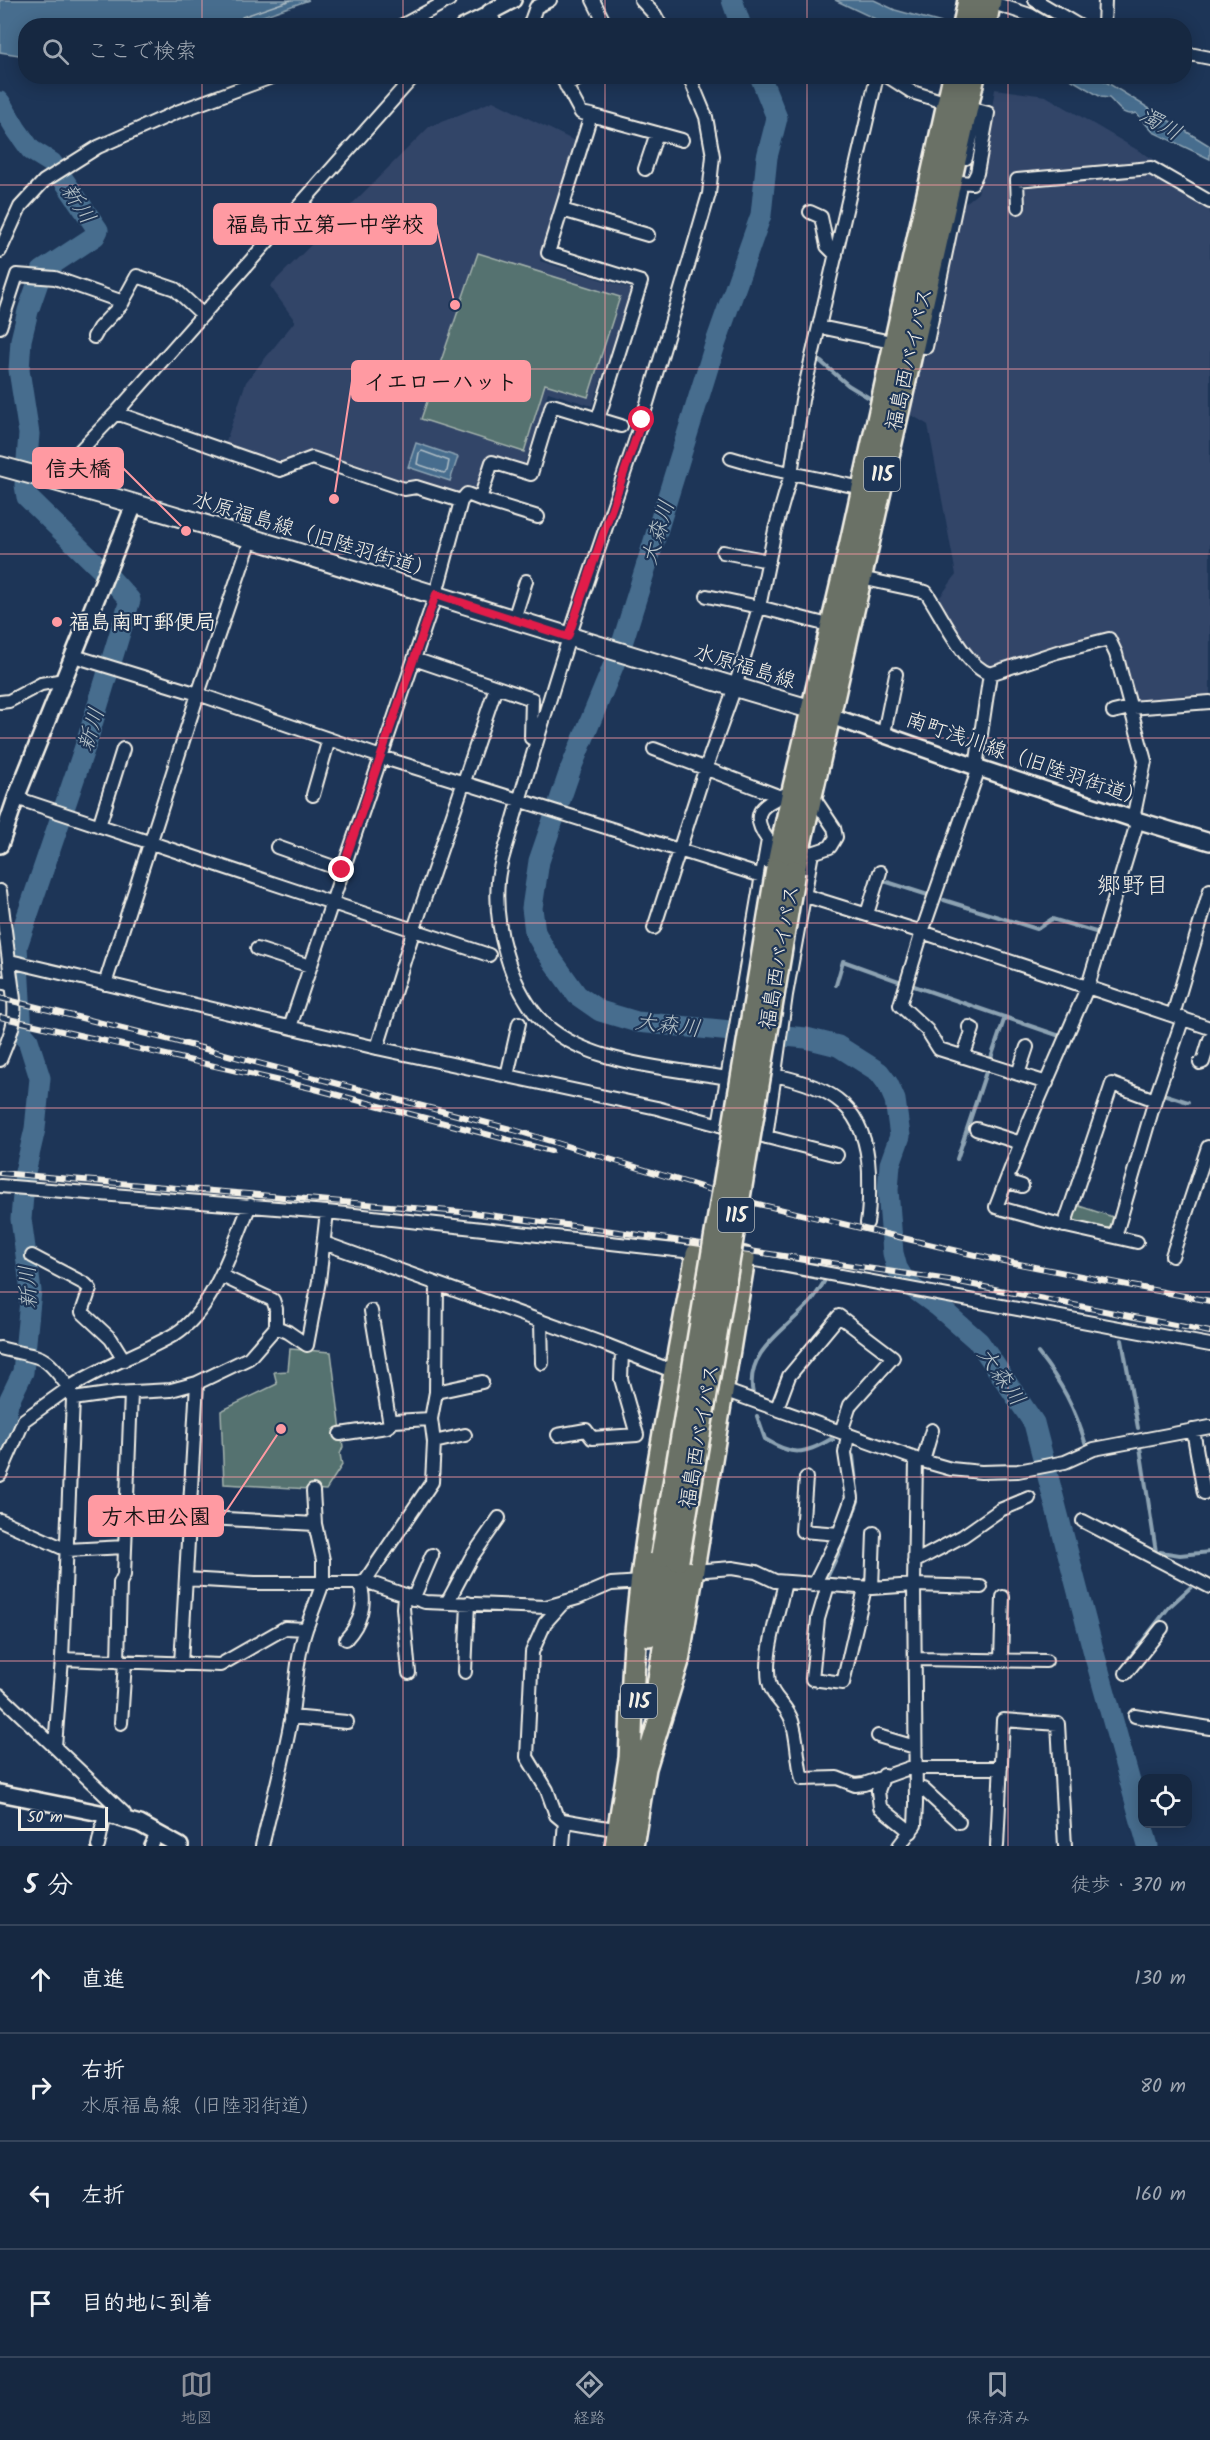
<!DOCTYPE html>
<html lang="ja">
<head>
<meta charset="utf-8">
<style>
  :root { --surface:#162841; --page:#1f3048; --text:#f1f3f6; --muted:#9ea6b1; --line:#35445a; --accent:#8c9099 }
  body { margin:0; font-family:Kalam,"Klee One",sans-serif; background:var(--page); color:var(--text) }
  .controls { position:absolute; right:18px; bottom:18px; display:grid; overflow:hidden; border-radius:12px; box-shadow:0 3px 15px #0003 }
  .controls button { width:54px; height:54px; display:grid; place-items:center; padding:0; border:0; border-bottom:2px solid var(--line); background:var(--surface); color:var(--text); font:30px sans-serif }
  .scale { position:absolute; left:18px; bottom:15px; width:90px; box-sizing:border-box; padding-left:6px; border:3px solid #f4f1e8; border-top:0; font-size:16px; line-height:21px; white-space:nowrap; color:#f4f1e8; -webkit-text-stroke:4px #1d3557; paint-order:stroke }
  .stop { position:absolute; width:18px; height:18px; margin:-14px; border:4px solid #e11d48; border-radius:50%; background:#fff }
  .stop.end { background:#e11d48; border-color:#fff; box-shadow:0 2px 6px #0008 }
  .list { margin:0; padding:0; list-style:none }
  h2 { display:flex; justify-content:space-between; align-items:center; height:78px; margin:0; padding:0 24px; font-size:26px }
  h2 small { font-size:20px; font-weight:400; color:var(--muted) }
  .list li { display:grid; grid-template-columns:39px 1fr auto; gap:18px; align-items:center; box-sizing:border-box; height:108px; padding:0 24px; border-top:2px solid var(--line) }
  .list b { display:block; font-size:22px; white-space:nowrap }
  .list p { margin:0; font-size:20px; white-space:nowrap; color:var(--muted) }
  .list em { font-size:20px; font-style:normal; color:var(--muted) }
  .icon { flex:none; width:33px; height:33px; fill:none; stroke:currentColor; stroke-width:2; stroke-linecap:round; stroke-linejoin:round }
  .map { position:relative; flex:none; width:1210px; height:1846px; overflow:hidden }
  .search { position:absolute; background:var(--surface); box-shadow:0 3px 15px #0003; left:18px; right:18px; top:18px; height:66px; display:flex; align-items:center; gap:15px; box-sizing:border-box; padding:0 21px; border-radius:24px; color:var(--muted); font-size:22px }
  .sheet { height:510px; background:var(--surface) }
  nav { display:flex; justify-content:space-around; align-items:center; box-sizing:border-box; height:84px; border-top:2px solid var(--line); background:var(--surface); font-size:16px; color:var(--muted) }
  nav a { display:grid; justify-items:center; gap:3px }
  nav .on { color:var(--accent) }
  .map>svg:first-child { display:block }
</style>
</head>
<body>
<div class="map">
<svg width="1210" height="1846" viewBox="0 0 1210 1846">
  <rect width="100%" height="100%" fill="#1d3557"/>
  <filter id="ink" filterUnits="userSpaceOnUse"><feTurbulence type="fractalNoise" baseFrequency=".0167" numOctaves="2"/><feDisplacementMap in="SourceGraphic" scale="12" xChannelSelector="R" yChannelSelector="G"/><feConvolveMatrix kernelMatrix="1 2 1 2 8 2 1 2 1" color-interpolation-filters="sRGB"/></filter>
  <g filter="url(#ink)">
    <!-- built -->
    <path fill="#304467" d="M995 89 1046 96 1163 165 1210 196V698L1136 702 1130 693 1115 638 988 670 967 651 937 601 956 575 928 425 908 413 920 365 934 343 963 205 978 193Z
      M493 101 577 142 540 261 632 289 592 406 548 392 524 466 488 456 477 490H461L454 494 413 481 403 483 309 452 282 465 225 444 246 382 295 321 270 286 429 127Z"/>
    <!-- green -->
    <path fill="#547270" stroke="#a4b2ac" stroke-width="1.5" d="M478 253 620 297 588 397 545 384 524 452 421 419Z
      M1076 1205 1113 1217 1110 1228 1103 1231 1077 1225 1073 1218Z
      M290 1349 331 1352 343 1447 340 1454 342 1465 326 1490 224 1484 221 1411 277 1384 274 1372 288 1371Z"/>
    <!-- water -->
    <path fill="#466d8e" stroke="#8ca2b2" stroke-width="1.5" d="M0 0H309L237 25 26 26 25 56 0 52Z
      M835 0H874L895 10 949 25H888Z
      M1067 77H1098L1210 146V159L1153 132 1136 113C1122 117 1119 107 1109 98L1101 97Z
      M416 443 458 457 450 481 408 467Z"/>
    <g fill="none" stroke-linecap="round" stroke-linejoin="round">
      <!-- shore -->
      <path stroke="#aebcc4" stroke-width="1.5" d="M239 26 242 17 291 0
        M422 451 449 461 447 471 444 473 417 464 419 453Z"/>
      <!-- stream -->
      <path stroke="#8ca2b2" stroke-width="4" d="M820 361 848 385 871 399
        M881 880 931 896
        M944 900 1037 929 1052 919 1099 933
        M836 985 843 961 904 983
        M911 985 1060 1036
        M990 1061 1005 1017
        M1166 1095 1188 1102
        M957 1159 986 1072
        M1122 1340 1138 1428
        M1038 1353C1062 1383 1075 1408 1086 1445
        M753 1394C744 1353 783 1332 807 1306 814 1299 819 1290 824 1282
        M757 1416 765 1439C792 1456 804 1455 831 1439L833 1440
        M1140 1447 1156 1552 1184 1567
        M1160 1552 1180 1555 1210 1552
        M826 1580 841 1548 858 1501 853 1456
        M1127 1661 1169 1607 1191 1587"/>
      <!-- river -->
      <path stroke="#466d8e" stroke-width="21" d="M732 0 741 26
        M760 76 777 118 767 157 761 215 715 345 621 647 571 768 539 861 532 908 535 932 545 950 577 995 600 1011 637 1022 806 1038 838 1046 879 1072 888 1084 895 1100 900 1136 890 1164 888 1190 893 1253 897 1268 906 1283 939 1307 979 1342 1034 1423 1095 1657 1148 1846
        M0 102 16 129 31 150 52 163 98 230 95 236 42 271 28 311 21 340 19 370 29 434 25 485 27 497 111 579 130 600 86 744 17 946 22 1033 28 1040 40 1078 35 1129 25 1172 21 1219 31 1291 23 1372 8 1403 0 1449"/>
      <defs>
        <path id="minor" d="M593 0 606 26
          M641 0 655 15 661 26
          M984 0 1030 15 1049 26
          M1035 0 1079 26
          M531 21 536 7 550 0
          M401 26 449 0
          M462 26 490 12 496 26
          M1104 26 1105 0
          M1184 53 1210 58
          M689 76 706 117 713 156 709 194C687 269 665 345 642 420 612 512 579 602 551 695 537 740 524 784 511 829 507 845 499 864 498 881 494 925 509 983 538 1017 579 1064 669 1068 728 1078
          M887 76 912 92 938 100
          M566 86 583 76
          M591 115 682 140
          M966 158 978 110
          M645 169 657 133
          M960 182 972 183 977 173 988 113 973 109
          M1018 207 1017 180 1151 168 1210 202
          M562 210 648 235
          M810 212 821 217 827 246 836 255
          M0 251 20 207 44 181 98 147 177 112 274 76
          M0 327 17 275 55 278 123 302
          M820 327 896 343 926 347 959 190
          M94 337 99 328 121 305 137 276 175 289 203 315
          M116 413 280 470 312 458 404 489 416 487 461 501 436 594 290 1027
          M598 419 621 426
          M731 458 762 467 867 489
          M52 480 116 413 414 76
          M480 499 538 517
          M461 501 467 494 480 499 492 462 531 474 552 405 598 419 641 282 548 253 591 115 581 113 561 76
          M723 552 769 561
          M856 577 926 592C942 615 964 666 990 674L1057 652 1109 639 1116 654 1145 761 1133 819
          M707 596 759 607 832 626
          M514 619 526 581
          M74 656 198 694 381 757 762 876
          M414 659 532 699 531 738 537 741
          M0 702 9 701 41 684 64 680
          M1113 712 1130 708 1210 702
          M884 733 896 674
          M654 749 781 797
          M976 767 990 674
          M979 768 922 932 900 1005 927 1030 939 1049 1047 1083
          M313 795 329 739
          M16 798 489 955
          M1138 820 1088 986 1029 1122 996 1207 1057 1224 1115 1237 1155 1100 1183 1018
          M99 826 123 749
          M277 847 342 870
          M0 891 12 985 0 982
          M803 895 922 932 1210 1028
          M867 914 880 872
          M654 928 705 770 735 687 759 607 775 530 791 474 802 400 877 76
          M257 949 310 966
          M10 961 377 1048 657 1108 727 1127
          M105 984 198 694 251 539
          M1173 1015 1210 890
          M377 1048 414 929 496 687
          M963 1057 973 1029 969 1027
          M0 1060C13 1029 18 1019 12 985
          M1200 1063 1203 1062 1210 1039
          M1018 1074 1027 1047
          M774 1075C833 1087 866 1107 869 1172 869 1190 870 1206 867 1223
          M507 1076 519 1023
          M719 1125 768 840C746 810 766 803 793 791
          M976 1129 1021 1143
          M759 1135 837 1155
          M766 1137 786 995 812 853 830 847 836 837 834 828 812 795
          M1006 1181 1022 1186
          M0 1186 327 1212 702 1253
          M1064 1226 1112 1084 1155 1100
          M1115 1237 1137 1242
          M324 1243 604 1344 680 1374
          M32 1256 85 1284 90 1289 82 1312 111 1339 124 1360
          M1172 1256 1208 1147
          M739 1257 1210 1345
          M371 1311 390 1425
          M541 1323 542 1363
          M276 1327 288 1332 307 1345 319 1281 327 1212
          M0 1348C42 1359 42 1350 69 1388L24 1420 0 1475
          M718 1388 916 1459 951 1469 981 1472 1018 1471 1065 1462 1094 1449 1210 1427
          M436 1392 482 1382
          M73 1399 115 1393 171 1390 197 1383 249 1358 276 1327V1309L273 1300 222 1276
          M777 1408 789 1376 839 1316 893 1357 850 1405 841 1432
          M1193 1430 1204 1493
          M340 1434 387 1427 393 1421 431 1419
          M558 1435 586 1430 592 1438 637 1435 621 1379 622 1351
          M434 1442 465 1435
          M923 1461 932 1430
          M806 1478 802 1531 839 1534
          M190 1517 315 1524
          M0 1520 67 1550 125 1547
          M1083 1521 1210 1587
          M914 1562 963 1536 1000 1510 1029 1498
          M693 1571 732 1568 756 1572 775 1581 872 1588 914 1585 981 1587
          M186 1579 255 1583H359L365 1581 432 1482 434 1442 431 1419 436 1392 437 1285
          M365 1581 425 1602 546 1607 578 1598 611 1584 642 1582
          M785 1582C779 1611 764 1653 769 1682 772 1698 787 1705 792 1721 798 1739 797 1760 802 1779L837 1778 855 1785 864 1784 915 1766
          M814 1585 839 1534 852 1498 845 1453 848 1434
          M828 1585 818 1619 812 1679 843 1683 865 1588
          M872 1588 874 1533
          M404 1596 403 1608 409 1673
          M413 1599 432 1555
          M447 1603 471 1558 499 1518
          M563 1603 545 1623 532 1652 527 1757 547 1790 556 1815 562 1820 619 1830
          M346 1639C360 1624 368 1602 359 1583
          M62 1659 220 1665 285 1628 306 1629 323 1583V1560L315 1524 313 1491
          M915 1659 1046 1661
          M1001 1659 1003 1597
          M118 1662 120 1583 124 1575 131 1393
          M181 1664 197 1383
          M465 1672 468 1603
          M1126 1673 1162 1628
          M0 1695 124 1813V1820
          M1135 1716 1210 1728
          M291 1717 347 1722
          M121 1723 125 1662
          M878 1736 915 1747
          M55 1746 62 1659 73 1399 69 1388C102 1366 141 1354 175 1334 214 1310 233 1245 250 1205
          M915 1768H1001
          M884 1775 878 1791 880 1807 911 1832
          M916 1789H923L959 1822
          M98 1846 105 1814
          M151 1846 157 1834
          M262 1846C272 1804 283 1763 291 1720 296 1689 296 1659 306 1629
          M563 1846 565 1821
          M899 1846 915 1825 916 1804 914 1585 916 1459
          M997 1846 1003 1720 1058 1724 1065 1846"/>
        <path id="tertiary" d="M490 12 513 0
          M828 715 979 768 1133 819 1210 842
          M0 845 16 798 134 505
          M0 1793 105 1814 140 1824 180 1846"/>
        <path id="secondary" d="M0 466C277 541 548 634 824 713"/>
        <path id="trunk" d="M964 26 969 0
          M985 26 990 0
          M777 869 793 791 844 574 954 76
          M794 871 974 76
          M649 1635 662 1556
          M657 1692 678 1560
          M630 1760C632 1718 632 1675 636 1632 648 1505 674 1379 697 1254
          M645 1768 678 1661 744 1258
          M616 1846 632 1746
          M632 1846 647 1756"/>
      </defs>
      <!-- minor casing -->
      <use href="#minor" stroke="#f4f1e8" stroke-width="16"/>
      <!-- tertiary casing -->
      <use href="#tertiary" stroke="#f4f1e8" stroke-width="20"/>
      <!-- secondary casing -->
      <use href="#secondary" stroke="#f4f1e8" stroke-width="22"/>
      <!-- trunk casing -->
      <use href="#trunk" stroke="#f4f1e8" stroke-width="26"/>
      <!-- minor -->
      <use href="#minor" stroke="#1d3557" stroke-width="12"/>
      <!-- tertiary -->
      <use href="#tertiary" stroke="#1d3557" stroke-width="15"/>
      <!-- secondary -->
      <use href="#secondary" stroke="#1d3557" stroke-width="18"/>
      <!-- trunk -->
      <use href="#trunk" stroke="#6a7166" stroke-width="21"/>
      <defs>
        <path id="rail" d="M0 998 167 1039 514 1130 754 1203 988 1258 1210 1301
          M0 1017 311 1088 551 1151
          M0 1173 473 1213 612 1231 949 1280 1210 1332"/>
      </defs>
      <!-- rail casing -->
      <use href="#rail" stroke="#f4f1e8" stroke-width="6"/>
      <!-- rail -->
      <use href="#rail" stroke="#1d3557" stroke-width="4" stroke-dasharray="11" stroke-linecap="butt"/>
      <defs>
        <path id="trunk-bridge" d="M662 1556 777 869
          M678 1560 794 871"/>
      </defs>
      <!-- trunk-bridge casing -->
      <use href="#trunk-bridge" stroke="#f4f1e8" stroke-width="26" stroke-linecap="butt"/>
      <!-- trunk-bridge -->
      <use href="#trunk-bridge" stroke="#6a7166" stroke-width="21"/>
    </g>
  </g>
  <g fill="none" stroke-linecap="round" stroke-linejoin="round" filter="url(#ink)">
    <!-- route -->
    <path stroke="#e11d48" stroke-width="8" d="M342 870 436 594 568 637 642 420"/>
  </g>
  <!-- grid -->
  <path fill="none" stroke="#ff9aa2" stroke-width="1.5" stroke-opacity="0.55" d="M202 0V26M403 0V26M605 0V26M807 0V26M1008 0V26M202 76V1846M403 76V1846M605 76V1846M807 76V1846M1008 76V1846M0 185H1210M0 369H1210M0 554H1210M0 738H1210M0 923H1210M0 1108H1210M0 1292H1210M0 1477H1210M0 1661H1210"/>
  <!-- markers -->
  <circle fill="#ff9aa2" stroke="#1d3557" stroke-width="2" cx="57" cy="622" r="6"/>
  <g text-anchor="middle" stroke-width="4.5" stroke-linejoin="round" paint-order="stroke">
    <!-- shield labels -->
    <g fill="#1d3557" stroke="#b4b9bc" stroke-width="1.5">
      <rect x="864" y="457" width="36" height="34" rx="4.5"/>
      <rect x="718" y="1198" width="36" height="34" rx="4.5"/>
      <rect x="621" y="1684" width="36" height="34" rx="4.5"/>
    </g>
    <g font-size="20" font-weight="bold" fill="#f4f1e8">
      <text x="882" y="481">115</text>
      <text x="736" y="1222">115</text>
      <text x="639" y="1708">115</text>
    </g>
    <!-- street labels -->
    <g font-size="21" fill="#f4f1e8" stroke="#1d3557">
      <text transform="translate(909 359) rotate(-77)" y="7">福島西バイパス</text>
      <text transform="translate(314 535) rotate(17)" y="7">水原福島線（旧陸羽街道）</text>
      <text transform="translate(745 666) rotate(17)" y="7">水原福島線</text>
      <text transform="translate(1026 759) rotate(19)" y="7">南町浅川線（旧陸羽街道）</text>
      <text transform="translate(779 957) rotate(-80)" y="7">福島西バイパス</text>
      <text transform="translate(699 1436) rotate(-80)" y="7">福島西バイパス</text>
    </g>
    <!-- poi labels -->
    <g font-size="21" font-weight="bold" fill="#f4f1e8" stroke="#1d3557" text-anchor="start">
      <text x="69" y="629">福島南町郵便局</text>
    </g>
    <!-- water labels -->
    <g font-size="22" font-style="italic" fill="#b7c3c8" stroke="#1d3557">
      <text transform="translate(1161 123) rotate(30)" y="8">濁川</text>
      <text transform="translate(79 203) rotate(57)" y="8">新川</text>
      <text transform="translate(657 532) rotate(-73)" y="8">大森川</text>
      <text transform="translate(90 729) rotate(-73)" y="8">新川</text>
      <text transform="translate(668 1024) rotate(7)" y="8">大森川</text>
      <text transform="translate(27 1287) rotate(-92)" y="8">新川</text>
      <text transform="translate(1002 1376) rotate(55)" y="8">大森川</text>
    </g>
    <!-- quarter labels -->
    <g font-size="24" fill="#f4f1e8" stroke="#1d3557">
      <text x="1133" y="893">郷野目</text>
    </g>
  </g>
  <!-- callouts -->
  <path fill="none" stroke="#ff9aa2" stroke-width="2" d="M455 305L436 224M334 499L352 381M186 531L123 468M281 1429L223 1516"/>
  <g fill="#ff9aa2" stroke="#1d3557" stroke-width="2">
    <circle cx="455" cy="305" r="6"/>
    <circle cx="334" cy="499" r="6"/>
    <circle cx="186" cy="531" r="6"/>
    <circle cx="281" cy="1429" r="6"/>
  </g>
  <g fill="#ff9aa2" stroke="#ff9aa2" stroke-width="2">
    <rect x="214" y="204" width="222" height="40" rx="6"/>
    <rect x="352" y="361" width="178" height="40" rx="6"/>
    <rect x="33" y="448" width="90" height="40" rx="6"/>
    <rect x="89" y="1496" width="134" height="40" rx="6"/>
  </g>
  <g font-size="22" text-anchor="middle" font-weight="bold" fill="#111">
    <text x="325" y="232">福島市立第一中学校</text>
    <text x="441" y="389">イエローハット</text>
    <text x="78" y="476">信夫橋</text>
    <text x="156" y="1524">方木田公園</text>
  </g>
</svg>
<div class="controls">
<button><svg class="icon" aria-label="locate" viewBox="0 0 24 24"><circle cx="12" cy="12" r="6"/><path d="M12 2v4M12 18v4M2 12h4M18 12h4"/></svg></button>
</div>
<div class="scale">50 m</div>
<div class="stop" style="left:642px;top:420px"></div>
<div class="stop end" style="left:342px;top:870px"></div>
<div class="search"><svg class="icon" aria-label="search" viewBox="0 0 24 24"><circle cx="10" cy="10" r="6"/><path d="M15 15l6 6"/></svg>ここで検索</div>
</div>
<section class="sheet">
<h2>5 分<small>徒歩 · 370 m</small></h2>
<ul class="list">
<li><svg class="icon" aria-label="ahead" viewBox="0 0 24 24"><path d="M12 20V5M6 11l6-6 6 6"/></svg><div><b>直進</b></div><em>130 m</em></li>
<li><svg class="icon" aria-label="right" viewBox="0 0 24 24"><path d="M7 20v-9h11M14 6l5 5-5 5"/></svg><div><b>右折</b><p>水原福島線（旧陸羽街道）</p></div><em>80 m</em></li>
<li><svg class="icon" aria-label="left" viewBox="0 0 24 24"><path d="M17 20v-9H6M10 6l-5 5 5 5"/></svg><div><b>左折</b></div><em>160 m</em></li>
<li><svg class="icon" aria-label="arrive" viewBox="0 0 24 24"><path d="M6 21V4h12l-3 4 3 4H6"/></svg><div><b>目的地に到着</b></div></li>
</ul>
</section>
<nav>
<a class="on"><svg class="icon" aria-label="map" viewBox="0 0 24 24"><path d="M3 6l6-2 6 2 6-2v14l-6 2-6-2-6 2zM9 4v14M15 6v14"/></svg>地図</a>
<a><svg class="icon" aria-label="directions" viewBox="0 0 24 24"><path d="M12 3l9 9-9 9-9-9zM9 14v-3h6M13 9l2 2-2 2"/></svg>経路</a>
<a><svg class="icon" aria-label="saved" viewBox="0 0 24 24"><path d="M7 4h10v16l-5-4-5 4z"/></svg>保存済み</a>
</nav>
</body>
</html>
